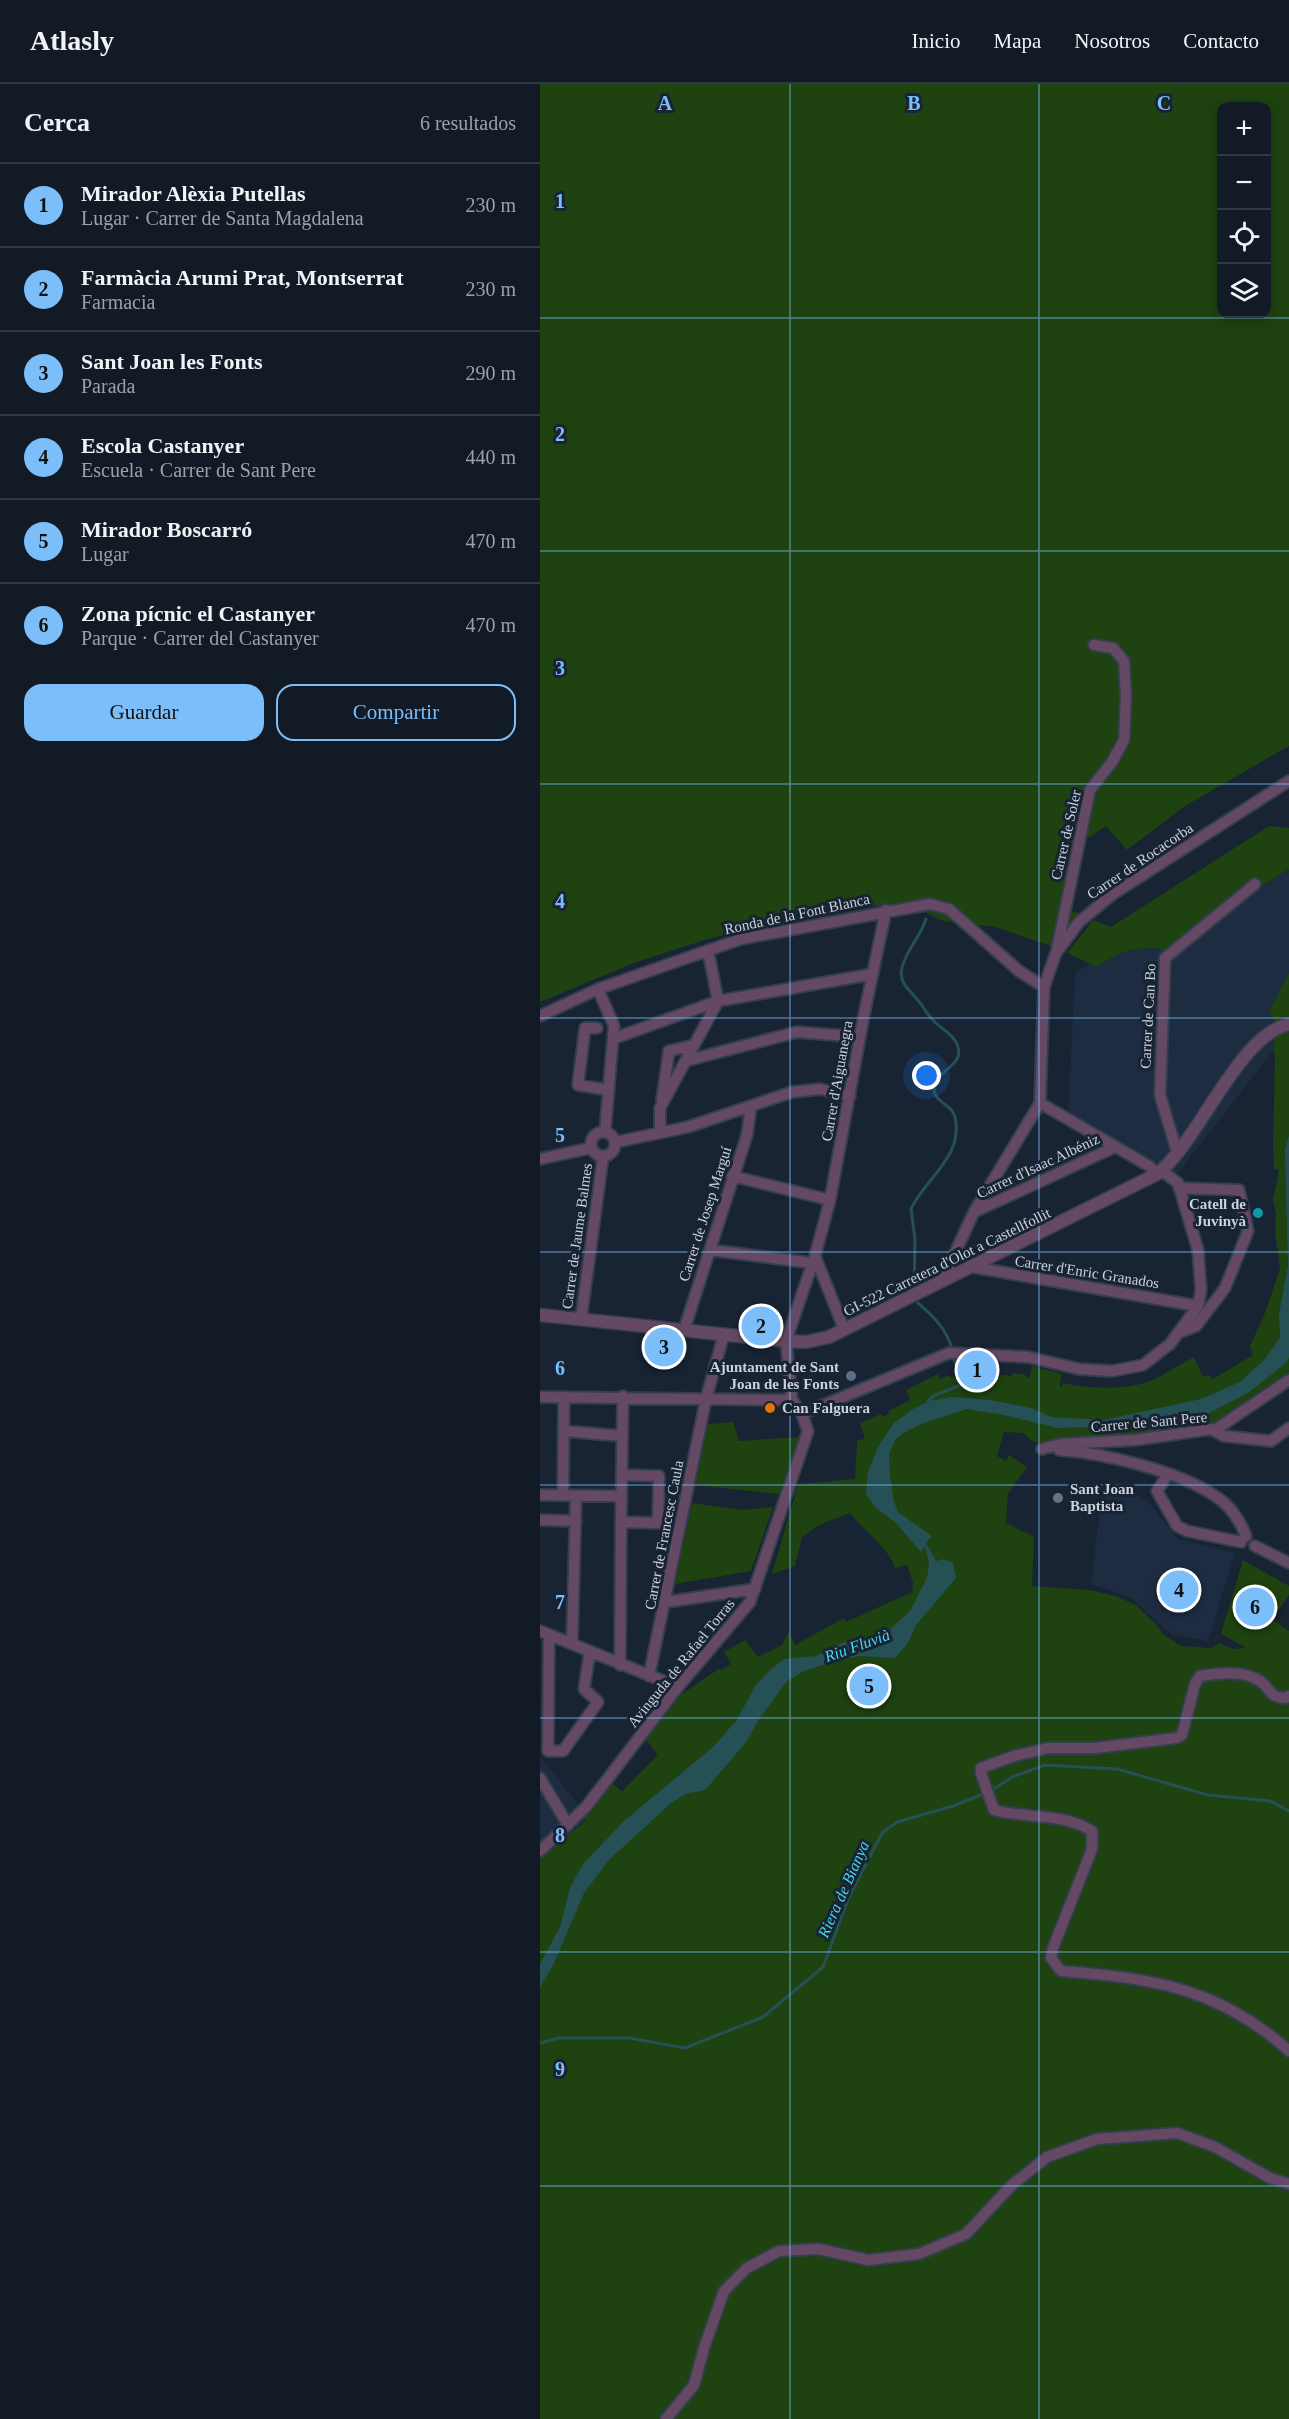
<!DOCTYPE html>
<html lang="es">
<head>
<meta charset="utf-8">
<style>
  :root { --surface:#121a26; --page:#1b232e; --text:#f1f3f6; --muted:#9ca1a7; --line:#313843; --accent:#7cbef9 }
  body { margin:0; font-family:"Times New Roman",serif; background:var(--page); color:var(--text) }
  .controls { position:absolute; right:18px; top:18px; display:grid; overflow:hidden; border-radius:12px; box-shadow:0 3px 15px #0003 }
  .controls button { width:54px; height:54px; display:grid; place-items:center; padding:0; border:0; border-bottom:2px solid var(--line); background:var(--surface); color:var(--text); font:30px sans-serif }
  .you { position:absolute; left:387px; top:992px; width:21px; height:21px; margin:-15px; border:4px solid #fff; border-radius:50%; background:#1a73e8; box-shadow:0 0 0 9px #1a73e833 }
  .badge { display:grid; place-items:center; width:39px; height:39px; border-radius:50%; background:var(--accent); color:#111; font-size:20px; font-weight:700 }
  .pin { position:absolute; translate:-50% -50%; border:3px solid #fff; box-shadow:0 2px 6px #0006 }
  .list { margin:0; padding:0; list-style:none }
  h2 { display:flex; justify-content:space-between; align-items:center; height:78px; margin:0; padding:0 24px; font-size:26px }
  h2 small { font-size:20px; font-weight:400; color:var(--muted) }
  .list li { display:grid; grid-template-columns:39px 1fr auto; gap:18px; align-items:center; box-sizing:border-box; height:84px; padding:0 24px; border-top:2px solid var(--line) }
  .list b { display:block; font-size:22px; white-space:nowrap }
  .list p { margin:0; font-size:20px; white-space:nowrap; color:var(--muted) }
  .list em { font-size:20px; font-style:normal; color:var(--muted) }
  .actions { display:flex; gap:12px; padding:18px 24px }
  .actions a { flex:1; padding:14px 0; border:2px solid var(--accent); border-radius:18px; text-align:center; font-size:21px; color:var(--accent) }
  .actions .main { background:var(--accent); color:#111 }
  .icon { flex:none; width:33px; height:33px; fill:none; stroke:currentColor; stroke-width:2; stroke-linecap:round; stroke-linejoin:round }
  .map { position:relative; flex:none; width:749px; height:2335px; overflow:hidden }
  header { display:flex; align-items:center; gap:36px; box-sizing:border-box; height:84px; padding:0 30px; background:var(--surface); border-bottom:2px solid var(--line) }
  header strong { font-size:28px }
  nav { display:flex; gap:33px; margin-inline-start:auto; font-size:21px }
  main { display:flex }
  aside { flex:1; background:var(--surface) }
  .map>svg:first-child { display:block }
</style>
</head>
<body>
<header>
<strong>Atlasly</strong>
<nav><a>Inicio</a><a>Mapa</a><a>Nosotros</a><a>Contacto</a></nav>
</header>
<main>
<aside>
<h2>Cerca<small>6 resultados</small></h2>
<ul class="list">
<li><span class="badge">1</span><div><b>Mirador Alèxia Putellas</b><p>Lugar · Carrer de Santa Magdalena</p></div><em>230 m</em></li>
<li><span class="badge">2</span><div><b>Farmàcia Arumi Prat, Montserrat</b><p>Farmacia</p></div><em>230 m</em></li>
<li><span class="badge">3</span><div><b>Sant Joan les Fonts</b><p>Parada</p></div><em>290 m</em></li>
<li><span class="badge">4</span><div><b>Escola Castanyer</b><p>Escuela · Carrer de Sant Pere</p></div><em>440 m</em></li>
<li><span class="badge">5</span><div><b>Mirador Boscarró</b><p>Lugar</p></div><em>470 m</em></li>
<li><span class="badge">6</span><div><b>Zona pícnic el Castanyer</b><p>Parque · Carrer del Castanyer</p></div><em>470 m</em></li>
</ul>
<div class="actions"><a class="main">Guardar</a><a>Compartir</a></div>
</aside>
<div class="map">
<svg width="749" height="2335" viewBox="0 0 749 2335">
  <rect width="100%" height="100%" fill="#182333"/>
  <!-- built -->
  <path fill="#1d2c41" d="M749 785V902L738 925 733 967 637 1090 528 1033 535 889 563 870 606 858 637 857Z
    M563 1399 584 1404 609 1418 637 1454 695 1469 668 1557 631 1550 591 1514 551 1500Z
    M0 1673 49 1734 0 1775Z"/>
  <!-- green -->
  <path fill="#1e4210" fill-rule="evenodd" d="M0 0H749V662L645 722 587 766 566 742 542 758 530 827 539 829 516 864 456 843 403 837 380 826 359 822H331L243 837 168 855 94 879 0 918ZM682 22H726V230H682Z
    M729 742 749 744V785L677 831 625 874 619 864C593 863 578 868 557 883L527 869 553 836 571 843Z
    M749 889V1291L684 1336 668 1343 596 1354 502 1359 492 1357 483 1349 464 1348 457 1372 466 1377 469 1371 487 1383 468 1410 466 1439 494 1453 492 1502 550 1506 576 1512 596 1521 616 1540 623 1550 641 1562 671 1564 679 1559 693 1565 707 1564 681 1550 703 1476 749 1502V1511L732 1535 749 1547V2335H0V1772L46 1737 43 1731 69 1697 82 1707 118 1671 104 1653 133 1616 180 1584 181 1586 191 1580 184 1568 205 1556 218 1573 242 1561 249 1548 255 1561 304 1534 306 1538 372 1508 373 1499 367 1481 355 1484C349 1464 324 1447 310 1429L279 1441 262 1453 255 1482 232 1490 258 1400 315 1395 317 1356 325 1355 320 1339 341 1330 343 1333 349 1330 348 1327 370 1316 366 1306 398 1290 399 1295 409 1291 410 1293 457 1290 471 1292 472 1289 484 1290 489 1295 492 1282 522 1290 520 1302 522 1303 523 1299C550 1305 591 1307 617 1294 629 1288 641 1279 654 1273L663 1293 669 1291 673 1295 713 1271 710 1262 725 1229 740 1185 735 1147 736 1130 733 1115 739 1086 734 1085 733 1061 735 972C729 955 742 949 729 927Z
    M193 1338 199 1357 260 1353 239 1410 155 1401 168 1340Z
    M152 1419 203 1426 233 1423 211 1487 135 1500Z"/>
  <!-- water -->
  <path fill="#255156" d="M749 1051V1273L746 1279 708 1309 667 1330 628 1337 592 1342 517 1344 464 1331 427 1325 381 1340 363 1349 355 1356 349 1370 350 1391 354 1418 358 1428 392 1452 386 1459 396 1477 404 1475 413 1479 416 1494 376 1541 368 1559 355 1574 318 1572 299 1576 264 1587 247 1597 219 1635 207 1657 166 1705 162 1707 148 1709 131 1719 69 1776 44 1809 14 1879 0 1904V1880L20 1843 30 1804 43 1780 84 1737 173 1663 196 1637 216 1601 230 1586 244 1575 276 1572 302 1559 346 1549 370 1527 387 1494 389 1479 385 1462 381 1468 356 1439 336 1424 326 1410 328 1388 338 1363 353 1340 373 1325 389 1317 413 1313 450 1316 491 1324 511 1333 564 1336 661 1315 700 1298 725 1275 740 1254 739 1230 748 1182 745 1067Z"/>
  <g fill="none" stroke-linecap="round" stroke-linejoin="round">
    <!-- stream -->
    <path stroke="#255156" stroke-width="3" d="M374 1206 375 1156 371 1125C385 1094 424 1073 415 1033 412 1020 393 1018 394 1004 395 987 424 982 418 963 415 951 402 946 394 937 388 932 385 925 380 919 372 907 358 901 362 884 365 868 381 852 386 835
      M378 1219C394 1233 406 1244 412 1265
      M388 1317 393 1312 423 1300 413 1273
      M451 1707 472 1693 505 1681 577 1685 668 1711 730 1717 749 1727
      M0 1959 19 1954H89L145 1964 223 1933 283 1883 309 1813 342 1749 357 1738 413 1722 446 1709"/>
    <defs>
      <path id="minor" d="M517 865 550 706 572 678 584 656 586 613 584 577 573 564 554 561
        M58 905 74 942 65 1048
        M0 932 58 905 201 855 390 820 409 825 479 887 504 903
        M57 944H45L38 1001 69 1006
        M75 954 178 917 333 890
        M145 977 257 948 320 953
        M122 1015 129 967 154 961
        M500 1019 609 1082 617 1090
        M51 1060a12 12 0 1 1 24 0a12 12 0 1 1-24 0Z
        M120 1049V1024L178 917 168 866
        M76 1058 148 1043 252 1008 280 1005 310 1012
        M637 1068 620 1011 625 874 715 800
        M0 1075 51 1064
        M192 1092 290 1116
        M434 1128 575 1063
        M170 1166 272 1179
        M275 1172 304 1245
        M432 1183 658 1222
        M402 1197 434 1128 500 1019 504 903 516 869 539 838 573 810 749 697
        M41 1235 63 1073
        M144 1246 207 1051 211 1022
        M638 1249 656 1242 685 1204 708 1147 699 1106 639 1104
        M0 1313 252 1316
        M262 1330 409 1269 488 1273 539 1285 572 1287 603 1281 630 1260 658 1222 661 1206 658 1166 638 1099 622 1087
        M675 1346 749 1296
        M24 1347 82 1352
        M502 1365 521 1360 595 1356 671 1345 684 1352 731 1357 749 1344
        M519 1366C563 1369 639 1387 675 1412 690 1421 700 1437 706 1452
        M628 1390 617 1407 637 1442 647 1447 701 1458
        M82 1391 119 1392 118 1439 81 1438 83 1312
        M0 1411 81 1412
        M23 1411 24 1313
        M0 1436 36 1437
        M715 1462 749 1479
        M126 1518 215 1505
        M0 1547 138 1603
        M9 1551 8 1667H23L58 1618 44 1605 50 1567
        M32 1560 36 1412
        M80 1581 81 1438
        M109 1592 166 1315 184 1250
        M749 1612 746 1614C727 1613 732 1605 720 1597 705 1586 676 1589 660 1592L655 1600 642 1651 636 1654 555 1664H508L474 1672 441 1684V1689L454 1726C485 1735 523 1728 552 1747V1765L513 1864 511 1874 521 1887C612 1894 679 1904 749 1967
        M0 1694 28 1741
        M0 1767 46 1723 138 1603 210 1518 268 1347 262 1330 252 1316 246 1257 275 1172 290 1116 324 931 346 826
        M126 2335 154 2301 164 2264 184 2207 207 2184 239 2167 279 2165 328 2176 379 2170 426 2150 472 2101 507 2073 557 2055 637 2049 675 2063 730 2094 749 2100"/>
      <path id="tertiary" d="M0 1231 246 1257 266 1258 289 1253 617 1090C659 1058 698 951 749 940"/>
    </defs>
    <!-- minor casing -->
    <use href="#minor" stroke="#343f4e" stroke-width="14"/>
    <!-- tertiary casing -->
    <use href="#tertiary" stroke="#343f4e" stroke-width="15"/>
    <!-- minor -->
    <use href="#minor" stroke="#654964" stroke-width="10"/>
    <!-- tertiary -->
    <use href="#tertiary" stroke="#654964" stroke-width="12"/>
  </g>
  <!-- grid -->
  <path fill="none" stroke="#7cbef9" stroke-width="1.5" stroke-opacity="0.55" d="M250 0V2335M499 0V2335M0 234H749M0 467H749M0 700H749M0 934H749M0 1168H749M0 1401H749M0 1634H749M0 1868H749M0 2102H749"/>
  <!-- markers -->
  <circle fill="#0f9aa8" stroke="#182333" stroke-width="2" cx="718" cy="1129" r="6"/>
  <circle fill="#5c6f8a" stroke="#182333" stroke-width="2" cx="311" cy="1292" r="6"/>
  <circle fill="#e8710a" stroke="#182333" stroke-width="2" cx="230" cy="1324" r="6"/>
  <circle fill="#6b7280" stroke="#182333" stroke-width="2" cx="518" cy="1414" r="6"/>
  <g text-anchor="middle" stroke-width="6" stroke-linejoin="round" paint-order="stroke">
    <!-- street labels -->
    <g font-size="15" fill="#cad2dc" stroke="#182333">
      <text transform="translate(526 751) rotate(-77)" y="5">Carrer de Soler</text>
      <text transform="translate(600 777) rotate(-34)" y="5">Carrer de Rocacorba</text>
      <text transform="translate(257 830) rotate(-12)" y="5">Ronda de la Font Blanca</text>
      <text transform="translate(608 932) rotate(-87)" y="5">Carrer de Can Bo</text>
      <text transform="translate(297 997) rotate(-80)" y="5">Carrer d'Aiguanegra</text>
      <text transform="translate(498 1082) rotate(-25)" y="5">Carrer d'Isaac Albéniz</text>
      <text transform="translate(165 1130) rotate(-72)" y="5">Carrer de Josep Marguí</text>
      <text transform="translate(37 1152) rotate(-82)" y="5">Carrer de Jaume Balmes</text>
      <text transform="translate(407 1178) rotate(-26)" y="5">GI-522 Carretera d'Olot a Castellfollit</text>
      <text transform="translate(547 1188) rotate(9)" y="5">Carrer d'Enric Granados</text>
      <text transform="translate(609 1338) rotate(-5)" y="5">Carrer de Sant Pere</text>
      <text transform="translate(124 1451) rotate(-79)" y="5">Carrer de Francesc Caula</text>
      <text transform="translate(141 1579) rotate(-51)" y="5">Avinguda de Rafael Torras</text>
    </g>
    <!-- poi labels -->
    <g font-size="15" font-weight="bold" fill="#cad2dc" stroke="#182333" text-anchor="end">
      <text x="706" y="1125">Catell de<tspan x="706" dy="17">Juvinyà</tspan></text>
      <text x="299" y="1288">Ajuntament de Sant<tspan x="299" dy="17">Joan de les Fonts</tspan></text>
      <text x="242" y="1329" text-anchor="start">Can Falguera</text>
      <text x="530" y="1410" text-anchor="start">Sant Joan<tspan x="530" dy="17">Baptista</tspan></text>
    </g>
    <!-- water labels -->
    <g font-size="16" font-style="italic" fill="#47d8e9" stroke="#182333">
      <text transform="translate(317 1561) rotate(-20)" y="6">Riu Fluvià</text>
      <text transform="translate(303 1805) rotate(-66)" y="6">Riera de Bianya</text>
    </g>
  </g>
  <g font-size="20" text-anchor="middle" font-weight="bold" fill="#7cbef9" stroke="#182333" stroke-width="6" stroke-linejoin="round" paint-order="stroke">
    <text x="125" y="26">A</text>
    <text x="374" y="26">B</text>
    <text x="624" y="26">C</text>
    <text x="20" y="124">1</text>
    <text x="20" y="357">2</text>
    <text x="20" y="591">3</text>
    <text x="20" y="824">4</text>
    <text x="20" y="1058">5</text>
    <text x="20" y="1291">6</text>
    <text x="20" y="1525">7</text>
    <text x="20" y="1758">8</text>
    <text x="20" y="1992">9</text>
  </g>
</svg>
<div class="controls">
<button>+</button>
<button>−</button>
<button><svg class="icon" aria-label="locate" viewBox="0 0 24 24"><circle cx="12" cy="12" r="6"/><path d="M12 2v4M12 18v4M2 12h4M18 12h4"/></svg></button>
<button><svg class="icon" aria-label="layers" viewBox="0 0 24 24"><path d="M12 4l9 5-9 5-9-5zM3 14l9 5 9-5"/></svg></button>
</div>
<div class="you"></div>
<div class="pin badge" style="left:437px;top:1286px">1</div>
<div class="pin badge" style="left:221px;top:1242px">2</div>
<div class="pin badge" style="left:124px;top:1263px">3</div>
<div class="pin badge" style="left:639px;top:1506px">4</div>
<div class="pin badge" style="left:329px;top:1602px">5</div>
<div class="pin badge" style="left:715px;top:1523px">6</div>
</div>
</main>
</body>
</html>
